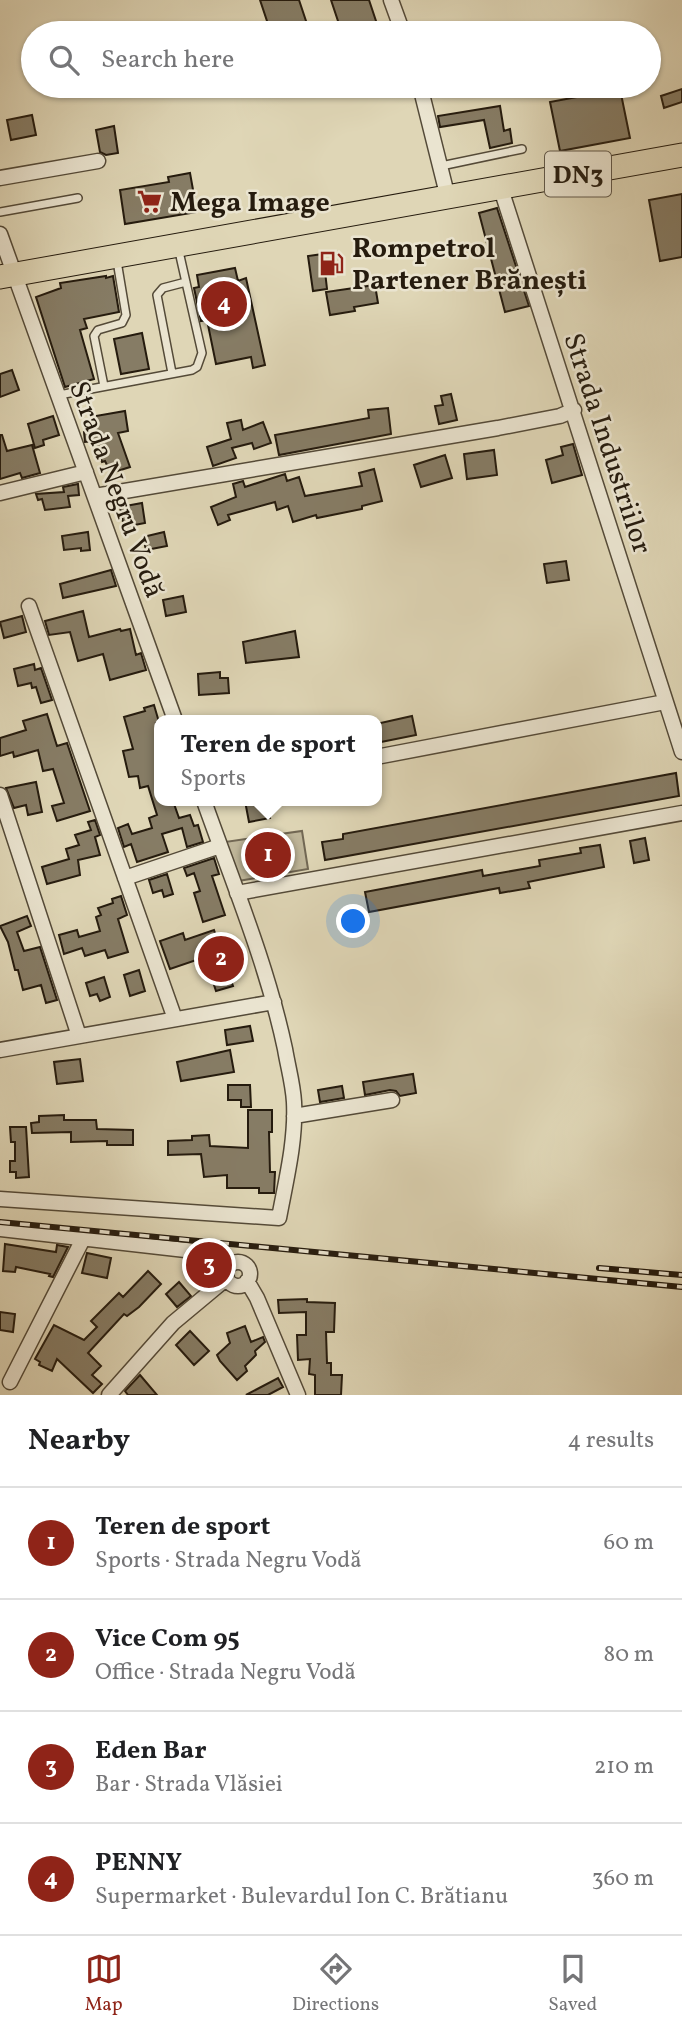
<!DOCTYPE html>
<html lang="en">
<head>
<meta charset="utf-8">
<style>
  :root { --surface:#fff; --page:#f6f6f6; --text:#202124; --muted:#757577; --line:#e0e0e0; --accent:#8f2418 }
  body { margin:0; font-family:Vollkorn,serif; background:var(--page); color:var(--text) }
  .you { position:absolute; left:354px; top:922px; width:24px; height:24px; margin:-18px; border:5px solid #fff; border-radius:50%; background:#1a73e8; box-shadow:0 0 0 10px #1a73e833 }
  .badge { display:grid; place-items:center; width:46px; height:46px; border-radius:50%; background:var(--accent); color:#fff; font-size:23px; font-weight:700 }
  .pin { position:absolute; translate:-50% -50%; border:4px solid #fff; box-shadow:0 2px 7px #0006 }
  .popup { position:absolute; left:154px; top:715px; width:228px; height:91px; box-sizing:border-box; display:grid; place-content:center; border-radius:14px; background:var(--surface); filter:drop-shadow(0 2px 5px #0005); font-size:23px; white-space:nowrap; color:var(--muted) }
  .popup b { font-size:26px; color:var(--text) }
  .popup::after { content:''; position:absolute; left:50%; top:100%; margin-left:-14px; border:14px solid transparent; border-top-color:var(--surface) }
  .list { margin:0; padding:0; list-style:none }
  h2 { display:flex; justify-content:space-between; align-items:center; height:91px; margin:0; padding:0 28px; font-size:30px }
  h2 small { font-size:23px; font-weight:400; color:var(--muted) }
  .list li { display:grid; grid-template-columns:46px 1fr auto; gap:21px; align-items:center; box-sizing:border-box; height:112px; padding:0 28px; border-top:2px solid var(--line) }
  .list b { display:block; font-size:26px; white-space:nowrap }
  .list p { margin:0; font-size:23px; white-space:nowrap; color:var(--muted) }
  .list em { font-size:23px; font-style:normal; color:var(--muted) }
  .icon { flex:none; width:38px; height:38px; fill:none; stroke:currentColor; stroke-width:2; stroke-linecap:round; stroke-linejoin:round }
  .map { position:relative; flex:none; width:682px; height:1395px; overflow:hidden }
  .search { position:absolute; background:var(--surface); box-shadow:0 2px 5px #0004; left:21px; right:21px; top:21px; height:77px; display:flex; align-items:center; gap:18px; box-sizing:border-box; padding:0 24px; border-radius:38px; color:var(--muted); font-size:26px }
  .sheet { height:539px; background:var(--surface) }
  nav { display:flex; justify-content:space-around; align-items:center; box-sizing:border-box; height:98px; border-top:2px solid var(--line); background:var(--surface); font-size:19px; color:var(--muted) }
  nav a { display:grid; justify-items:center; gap:4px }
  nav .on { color:var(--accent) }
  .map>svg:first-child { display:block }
</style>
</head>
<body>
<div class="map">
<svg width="682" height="1395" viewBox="0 0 682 1395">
  <rect width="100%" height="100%" fill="#dfd6b6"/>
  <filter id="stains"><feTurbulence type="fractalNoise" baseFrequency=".00286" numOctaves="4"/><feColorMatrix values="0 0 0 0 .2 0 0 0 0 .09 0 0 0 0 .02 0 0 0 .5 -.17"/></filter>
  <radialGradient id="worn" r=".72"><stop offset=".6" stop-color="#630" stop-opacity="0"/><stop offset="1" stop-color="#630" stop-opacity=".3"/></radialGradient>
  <!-- green -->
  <path fill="#bfb699" stroke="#726854" stroke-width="2" d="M302 831 308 869 238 881 225 842Z"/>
  <!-- building -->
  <path fill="#867c65" stroke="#251b0e" stroke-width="2" d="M260 0H299L310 33H271Z
    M331 0H369L380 33H342Z
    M620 89 630 138 560 151 550 102Z
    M682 89V102L664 108 661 96Z
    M500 106 504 131 510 129 512 143 490 148 484 120 440 127 438 116Z
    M32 115 36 135 11 140 7 120Z
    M114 126 118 153 106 155 100 152 96 130Z
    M190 173 197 212 125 224 120 190 169 182 168 177Z
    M682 194V257L660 261 649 200Z
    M497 208 529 306 505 312 479 213Z
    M323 254 327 289 313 291 308 256Z
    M235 268 238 281 246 278 265 365 253 368 251 357 216 364 207 320 201 321 194 288 199 287 197 275Z
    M106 276V278L113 276 119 312 84 319 87 328 80 330 94 379 65 387 36 297 61 288 60 283Z
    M375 285 378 303 354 307 355 311 330 315 326 292Z
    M142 333 149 369 121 374 114 339Z
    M12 370 19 390 0 397V374Z
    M451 394 457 420 439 424 435 406 443 405 441 396Z
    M388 408 391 434 279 455 275 435 369 418 368 410Z
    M125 411 128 431 118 433 130 467 111 473 105 461 102 462 95 441 85 442 84 432 92 431 90 417Z
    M53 416 59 435 43 440 44 445 35 448 28 424Z
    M241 420 243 430 263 422 271 443 254 449 252 443 232 448 236 458 213 466 207 447 231 439 227 423Z
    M0 435H2L7 451 32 445 40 473 22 478 20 473 0 479Z
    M573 444 582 475 552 483 546 460 563 455 561 447Z
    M494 450 497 475 467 479 464 454Z
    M445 455 452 478 421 487 414 465Z
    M374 469 382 501 362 506V509L317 518 316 515 293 522 288 506 277 510 275 502 228 515 230 520 218 525 211 507 236 497 233 484 243 481 245 487 285 474 287 481 299 477 305 496 362 486 359 473Z
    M78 484 79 495 68 496 70 507 45 510 42 499 38 500 36 494 64 492 63 487Z
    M142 503 145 523 124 527 120 507Z
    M88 532 90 550 81 551V548L64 550 62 536Z
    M164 532 167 546 146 550 143 537Z
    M566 561 569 580 547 583 544 564Z
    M111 570 116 586 63 598 60 584Z
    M183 596 186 612 166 616 163 600Z
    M83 611 89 637 120 629 121 631 130 629 136 655 141 653 146 670 110 680 103 654 78 661 70 632 49 635 45 621Z
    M22 616 26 632 4 638 0 622Z
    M295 631 299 657 246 663 243 642Z
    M34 664 35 670 41 668 52 700 41 703 36 687 32 688 31 683 18 686 14 669Z
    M220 672V678H228L229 693 199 695 198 674Z
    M154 705 159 722 156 723 159 733H156L159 752V801H173L179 818 190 815 194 826 198 825 203 842 187 847 182 828 162 834 168 852 137 862 131 844 124 847 118 828 128 824 132 834 152 828 149 818 157 815 148 786 140 788 138 776 129 777 123 751 133 749 124 717 145 711 144 708Z
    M47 714 57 746 67 743 90 811 57 821 52 806 64 803 53 769 43 771 38 750 14 757 13 752 0 756V738L26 730 23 721Z
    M412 716 416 735 376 743V724Z
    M676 773 679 796 325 860 322 842 343 839V834Z
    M36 782 42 812 28 815 26 805 14 808 6 788Z
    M245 801H266L270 818 249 822Z
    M95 820 100 835 95 837 100 855 78 860 80 875 47 884 42 867 69 859 66 849 79 845 75 835 91 830 88 822Z
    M645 838 649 860 634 863 630 841Z
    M600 845 604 867 528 882 530 888 500 893 499 888 369 912 365 892 482 870 483 876 540 866 539 860 581 853 580 848Z
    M214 858 219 874 212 876 225 915 203 922 194 893 200 891 194 873 187 876 184 868Z
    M167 874 173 894 164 897 162 890 153 893 149 880Z
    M121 896 127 915 118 919 128 952 108 958 105 950 85 956 82 948 64 954 59 935 77 930 79 937 100 931 96 917 101 915 98 908 113 903 112 899Z
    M27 916 31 926 17 932 24 951 40 947 57 1000 46 1003 41 985 23 990 18 970H15L8 942 0 926Z
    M214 930 233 986 216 991 205 957 170 969 160 941 183 933 185 940Z
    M139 970 145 991 130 996 124 975Z
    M104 977 110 997 100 1001 97 994 90 996 86 983Z
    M250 1026 253 1041 227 1045 225 1030Z
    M230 1050 234 1072 181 1081 177 1062Z
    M80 1059 83 1081 57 1084 54 1062Z
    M413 1074 416 1093 400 1096 396 1091 390 1090 365 1095 363 1082Z
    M228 1085H250L251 1107H241V1100H228Z
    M342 1086 344 1098 320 1102 318 1090Z
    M248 1110H272V1132H269L270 1172H275L274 1193H259V1188H227V1175L204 1177 201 1154 168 1155V1141L192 1140V1136L209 1135 210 1146 248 1148Z
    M64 1115V1120H96L97 1129 133 1130V1145H107V1141L71 1142V1132L32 1133 31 1123 39 1122V1116Z
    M10 1127H26L29 1177 16 1178V1172H10V1161H15V1142H11Z
    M5 1244 56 1252 57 1245 68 1247 53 1277 49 1276 50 1274 16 1267 15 1272 3 1271Z
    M87 1253 111 1258 107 1278 82 1273Z
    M148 1271 161 1284 139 1307 127 1316 124 1314 88 1353 101 1366 92 1375 102 1384 93 1393 57 1359 52 1371 39 1365 40 1362 35 1359 54 1325 84 1340 97 1327 91 1321 119 1293 123 1297Z
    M179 1282 191 1296 177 1307 166 1294Z
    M307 1299V1302L335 1303 334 1332H326L327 1363H331V1375H342L341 1395H315V1375L309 1374 310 1359 298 1360 297 1335H306V1312L279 1313 278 1300Z
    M0 1312 15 1314 13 1332 0 1330Z
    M245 1326 251 1342 263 1337 265 1342 255 1351 256 1355 245 1366 247 1371 237 1380 220 1361 217 1355 230 1343 227 1333Z
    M190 1331 209 1351 194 1365 176 1345Z
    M140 1375 157 1395H128L125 1391Z
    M278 1378 283 1387 268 1395H246Z"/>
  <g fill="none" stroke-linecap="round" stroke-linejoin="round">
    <defs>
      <path id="lane" d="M441 166 522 149
        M0 212 78 198
        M172 373 157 295 163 288 186 282
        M104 386 94 336 98 330 122 323 126 315 117 261
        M59 395 192 370 197 367 202 353 178 247"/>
      <path id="street" d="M391 0 403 33
        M420 86 448 198
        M0 178 98 161
        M501 189 682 752
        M0 234 175 720
        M0 493 86 472
        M95 496 498 428 560 416 574 410
        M29 606 175 1019
        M376 757 665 702
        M0 795 79 1036
        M125 878 220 846
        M237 893 682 813
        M0 1050 274 1002
        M294 1116 392 1100
        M0 1199 279 1218C286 1180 296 1141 294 1102 293 1084 288 1067 285 1049 267 964 233 883 204 801
        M0 1229 203 1252 231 1264
        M226 1274a12 12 0 1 1 24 0a12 12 0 1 1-24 0Z
        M247 1281 257 1298 298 1395
        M10 1382 83 1239
        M109 1395 173 1323 227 1278"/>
      <path id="primary" d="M0 277 682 155"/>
    </defs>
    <!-- lane casing -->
    <use href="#lane" stroke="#544a38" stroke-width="10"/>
    <!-- street casing -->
    <use href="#street" stroke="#544a38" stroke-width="17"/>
    <!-- primary casing -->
    <use href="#primary" stroke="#251b0e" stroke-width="25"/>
    <!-- lane -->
    <use href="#lane" stroke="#eae4d0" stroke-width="7"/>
    <!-- street -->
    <use href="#street" stroke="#eae4d0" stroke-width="14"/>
    <!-- primary -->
    <use href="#primary" stroke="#dfd6b6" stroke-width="23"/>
    <defs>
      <path id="rail" d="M0 1222 682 1287
        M599 1268 682 1275"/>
    </defs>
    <!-- rail casing -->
    <use href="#rail" stroke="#251b0e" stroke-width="6"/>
    <!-- rail -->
    <use href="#rail" stroke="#eae4d0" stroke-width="3.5" stroke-dasharray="10" stroke-linecap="butt"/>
  </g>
  <!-- icons -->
  <defs>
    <symbol id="supermarket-bare" viewBox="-9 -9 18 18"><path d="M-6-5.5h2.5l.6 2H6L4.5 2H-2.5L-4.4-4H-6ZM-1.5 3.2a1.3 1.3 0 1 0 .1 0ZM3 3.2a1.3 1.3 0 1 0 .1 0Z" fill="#8f2418" stroke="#eae4d0" stroke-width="2.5" paint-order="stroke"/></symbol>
    <symbol id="fuel-bare" viewBox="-9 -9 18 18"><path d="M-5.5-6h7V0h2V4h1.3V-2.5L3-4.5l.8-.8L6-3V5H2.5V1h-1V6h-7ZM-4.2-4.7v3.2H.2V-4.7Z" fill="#8f2418" stroke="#eae4d0" stroke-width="2.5" paint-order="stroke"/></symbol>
  </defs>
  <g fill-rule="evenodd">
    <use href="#supermarket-bare" x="132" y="184" width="35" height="35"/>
    <use href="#fuel-bare" x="314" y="246" width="35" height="35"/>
  </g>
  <g text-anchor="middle" stroke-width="5" stroke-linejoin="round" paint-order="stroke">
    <!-- shield labels -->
    <rect fill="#eae4d0" stroke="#605748" stroke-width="2" x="545" y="151.5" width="66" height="45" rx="5"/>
    <g font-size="26" font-weight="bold" fill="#251b0e">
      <text x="578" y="183">DN3</text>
    </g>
    <!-- poi labels -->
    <g font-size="28" font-weight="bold" fill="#251b0e" stroke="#eae4d0" text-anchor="start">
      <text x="170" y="211">Mega Image</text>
      <text x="352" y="257">Rompetrol<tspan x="352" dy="32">Partener Brănești</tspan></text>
    </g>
    <!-- street labels -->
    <g font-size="28" fill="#251b0e" stroke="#eae4d0">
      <text transform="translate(609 443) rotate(72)" y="10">Strada Industriilor</text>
      <text transform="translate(118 489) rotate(70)" y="10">Strada Negru Vodă</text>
    </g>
  </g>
  <rect width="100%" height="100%" filter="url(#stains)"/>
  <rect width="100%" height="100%" fill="url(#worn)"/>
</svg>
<div class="you"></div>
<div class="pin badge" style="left:268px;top:855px">1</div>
<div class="popup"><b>Teren de sport</b>Sports</div>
<div class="pin badge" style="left:221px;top:959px">2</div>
<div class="pin badge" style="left:209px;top:1265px">3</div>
<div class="pin badge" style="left:224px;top:304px">4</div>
<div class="search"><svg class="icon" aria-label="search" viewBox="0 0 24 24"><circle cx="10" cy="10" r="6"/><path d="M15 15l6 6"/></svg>Search here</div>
</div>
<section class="sheet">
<h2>Nearby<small>4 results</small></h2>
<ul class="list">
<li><span class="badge">1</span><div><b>Teren de sport</b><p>Sports · Strada Negru Vodă</p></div><em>60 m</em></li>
<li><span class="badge">2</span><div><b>Vice Com 95</b><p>Office · Strada Negru Vodă</p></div><em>80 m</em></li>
<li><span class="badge">3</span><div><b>Eden Bar</b><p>Bar · Strada Vlăsiei</p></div><em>210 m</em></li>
<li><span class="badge">4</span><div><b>PENNY</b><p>Supermarket · Bulevardul Ion C. Brătianu</p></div><em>360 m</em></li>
</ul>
</section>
<nav>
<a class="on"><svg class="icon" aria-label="map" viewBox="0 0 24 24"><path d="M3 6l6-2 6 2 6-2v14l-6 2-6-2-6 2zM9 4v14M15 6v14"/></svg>Map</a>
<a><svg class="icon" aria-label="directions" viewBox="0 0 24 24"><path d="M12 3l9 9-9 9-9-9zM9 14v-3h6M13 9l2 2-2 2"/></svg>Directions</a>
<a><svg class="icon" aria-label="saved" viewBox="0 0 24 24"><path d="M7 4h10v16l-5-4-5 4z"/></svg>Saved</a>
</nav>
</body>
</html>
